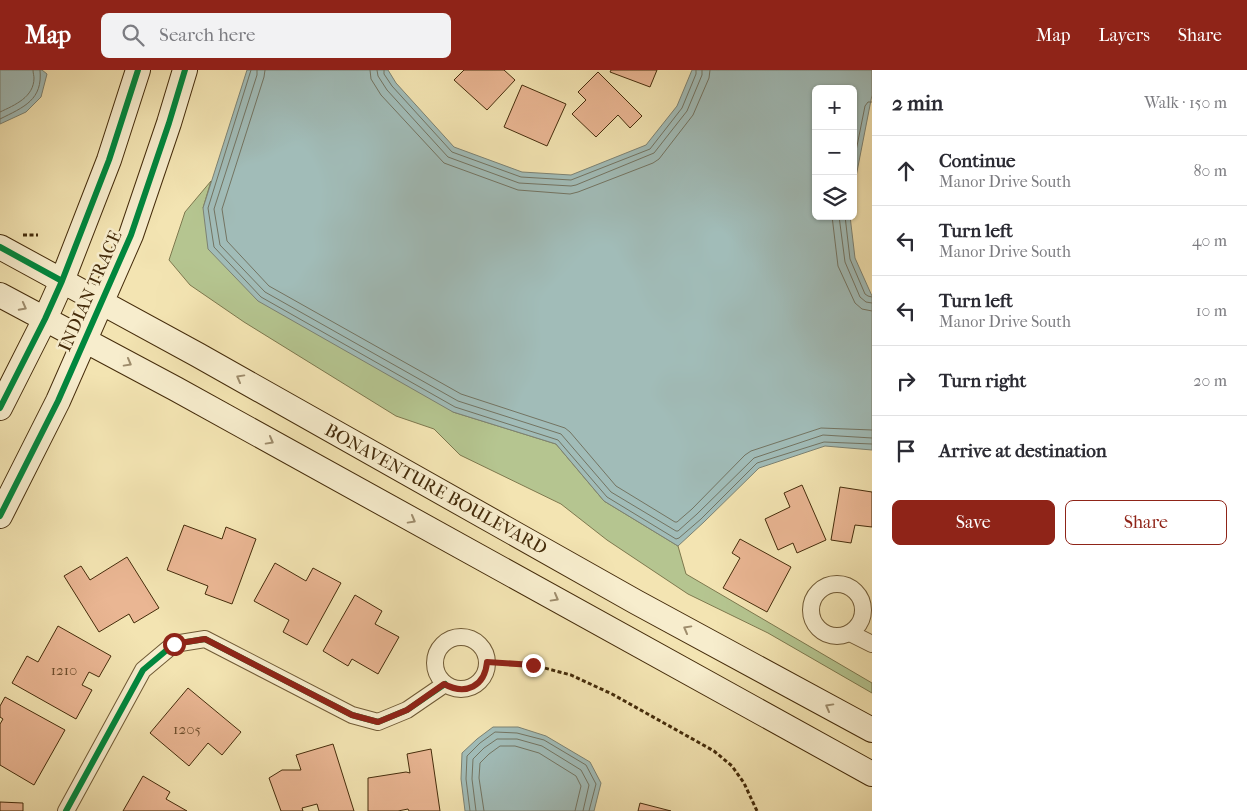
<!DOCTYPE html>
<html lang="en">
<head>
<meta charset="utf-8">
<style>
  :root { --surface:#fff; --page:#f2f2f3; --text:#2b2b33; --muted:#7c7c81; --line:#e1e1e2; --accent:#8f2418 }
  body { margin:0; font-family:"IM FELL French Canon",serif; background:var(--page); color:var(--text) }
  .controls { position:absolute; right:15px; top:15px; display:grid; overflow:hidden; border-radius:8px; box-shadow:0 1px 4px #0004 }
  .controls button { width:45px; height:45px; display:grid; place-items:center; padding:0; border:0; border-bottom:1px solid var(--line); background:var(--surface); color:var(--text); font:25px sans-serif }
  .stop { position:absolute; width:15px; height:15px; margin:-11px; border:4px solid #8f2418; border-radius:50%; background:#fff }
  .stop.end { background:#8f2418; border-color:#fff; box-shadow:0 1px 5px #0008 }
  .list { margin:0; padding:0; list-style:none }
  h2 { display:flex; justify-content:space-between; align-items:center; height:65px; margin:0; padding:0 20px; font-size:21px }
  h2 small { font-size:16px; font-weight:400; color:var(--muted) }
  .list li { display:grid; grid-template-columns:32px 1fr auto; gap:15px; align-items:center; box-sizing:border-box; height:70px; padding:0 20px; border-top:1px solid var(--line) }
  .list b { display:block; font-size:19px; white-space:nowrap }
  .list p { margin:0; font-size:16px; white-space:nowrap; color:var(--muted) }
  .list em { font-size:16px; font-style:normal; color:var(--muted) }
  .actions { display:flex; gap:10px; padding:15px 20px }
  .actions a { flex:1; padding:11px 0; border:1px solid var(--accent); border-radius:8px; text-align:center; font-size:18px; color:var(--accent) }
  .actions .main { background:var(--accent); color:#fff }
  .icon { flex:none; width:28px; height:28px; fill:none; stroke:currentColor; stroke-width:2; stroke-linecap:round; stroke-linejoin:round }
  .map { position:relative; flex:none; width:872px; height:741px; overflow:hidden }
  header { display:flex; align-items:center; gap:30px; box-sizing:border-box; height:70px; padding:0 25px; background:var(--accent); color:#fff }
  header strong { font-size:24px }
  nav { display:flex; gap:28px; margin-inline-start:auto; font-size:18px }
  .search { width:350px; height:45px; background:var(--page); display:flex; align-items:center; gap:12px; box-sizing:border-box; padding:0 18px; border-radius:8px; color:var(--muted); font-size:19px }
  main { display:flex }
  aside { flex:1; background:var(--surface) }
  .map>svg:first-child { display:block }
</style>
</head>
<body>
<header>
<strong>Map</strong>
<div class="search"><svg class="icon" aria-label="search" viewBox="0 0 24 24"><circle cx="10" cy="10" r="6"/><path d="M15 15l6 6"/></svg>Search here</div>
<nav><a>Map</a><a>Layers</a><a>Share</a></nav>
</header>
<main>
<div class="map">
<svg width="872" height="741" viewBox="0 0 872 741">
  <rect width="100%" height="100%" fill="#f3e4b2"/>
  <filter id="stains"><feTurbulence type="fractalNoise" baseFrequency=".004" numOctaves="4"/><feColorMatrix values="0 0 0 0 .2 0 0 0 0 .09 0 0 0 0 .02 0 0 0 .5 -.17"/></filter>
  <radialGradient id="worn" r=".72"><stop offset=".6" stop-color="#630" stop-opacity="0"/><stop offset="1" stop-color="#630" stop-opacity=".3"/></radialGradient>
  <!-- green -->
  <path fill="#b5c590" stroke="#7d784e" d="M211 111 203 138 453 342 556 374 604 431 678 476 686 504 872 613V623L768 563 688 524 607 470 561 434 460 385 434 359 396 346 244 252 190 215 169 190 185 142Z"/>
  <!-- water -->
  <path fill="#a1bcb8" stroke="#7c8273" d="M0 0H42L47 4 41 27 26 42 0 54Z
    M247 0H388L396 13 454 77 522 102 571 105 646 75 677 36 692 0H872V25L853 122V19H816V146H850L855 188 872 226V380L825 376 759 398 704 452 678 476 604 431 556 374 453 342 258 231 208 179 203 138Z
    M493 657H518L546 666 590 692 601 713 594 741H465L461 709 462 683 477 669Z"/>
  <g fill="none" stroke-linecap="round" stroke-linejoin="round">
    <!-- shore -->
    <path stroke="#737462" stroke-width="1" d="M251 0 208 138 214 177 261 227 455 337 558 370 607 427 676 469 679 468 701 449 757 393 824 372 872 374
      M257 0V5L214 139 220 175 265 222 458 331 561 364 611 422 676 461H678L697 444 754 388 823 365 872 368
      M265 0 264 7 222 139 227 171 269 216 461 324 565 358 570 362 616 416 675 452H677L692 439 745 385 751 381 821 358 872 360
      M370 0 371 9 381 25 444 93 518 120 570 124 578 122 653 93 659 89 693 45 709 8 710 0
      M377 0 378 6 387 20 448 87 519 113 571 116 576 115 654 83 687 41 702 5V0
      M384 0V4L392 16 452 82 521 107 571 110 650 79 682 38 696 4V0
      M0 42C15 35 34 27 34 8 34 6 33 3 33 0
      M0 49C24 37 43 30 40 0
      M853 96 865 36 868 32H872
      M832 146 838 196 855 233 862 239 872 241
      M839 146 845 192 860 227 866 232 872 233
      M845 146 850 189 865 224 868 226 872 227
      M470 741 466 709 467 686 480 673 495 662 517 663 544 670 586 695 596 714 589 741
      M476 741 472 709 473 689 484 678 497 669H517L542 676 581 700 589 715 583 741
      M484 741 479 708 480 693 489 684 500 676H515L539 683 576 706 581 716 575 741"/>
  </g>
  <!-- building -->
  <path fill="#eab693" stroke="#452c0b" d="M464 0H504L515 10 487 40 454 10Z
    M611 0H657L650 17 610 2Z
    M598 2 642 46 630 58 618 45 596 67 572 44 586 30 578 22Z
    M522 15 566 34 547 76 504 57Z
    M802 415 826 470 797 483 793 473 778 480 765 449 790 437 784 423Z
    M840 417 872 422V457L855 455 851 473 831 470Z
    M184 455 222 469 226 457 256 469 232 534 205 524 208 516 167 500Z
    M740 469 791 497 767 542 723 518 740 488 732 483Z
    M127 487 159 538 134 553 129 544 99 562 64 506 81 496 90 510Z
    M275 493 306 511 313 498 341 513 307 575 283 562 289 550 254 531Z
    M355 525 382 541 375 554 399 567 378 604 352 589 348 596 323 581Z
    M58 556 111 586 99 607 89 602 82 615 92 620 76 649 12 613 27 586 38 592Z
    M188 618 241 662 222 685 208 673 189 696 150 663Z
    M5 627 65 660 34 715 0 695V654L3 649 0 647V636Z
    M333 674 354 741H319L317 734 302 738 303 741H281L269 708 282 700H301L296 685Z
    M431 679 440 741H409L408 739 398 741H368V708L406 702 410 703 407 684Z
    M143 706 170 722 166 729 187 741H123Z
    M0 732 23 733V741H0Z
    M640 733 671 741H638Z"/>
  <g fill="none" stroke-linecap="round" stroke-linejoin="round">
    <defs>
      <path id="minor" d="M811 540a26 26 0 1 1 52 0a26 26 0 1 1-52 0Z
        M850 563 872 574
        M435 593a26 26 0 1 1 52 0a26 26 0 1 1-52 0Z
        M66 741 143 600 174 574 205 569 352 645 378 652 407 640 445 614"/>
      <path id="secondary" d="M0 177 198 285 636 532 872 660
        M0 225 176 319 872 704
        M0 338 45 249 62 211 109 90 138 0
        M0 446 58 331 131 165 169 53 185 0"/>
    </defs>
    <!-- minor casing -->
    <use href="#minor" stroke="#705a35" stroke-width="18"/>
    <!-- secondary casing -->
    <use href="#secondary" stroke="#452c0b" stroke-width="26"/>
    <!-- path -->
    <path stroke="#452c0b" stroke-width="3" stroke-dasharray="4 2.5" stroke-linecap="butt" d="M23 165H38
      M487 592 533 595 571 605 612 624 714 681 732 696 744 713 757 741"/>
    <!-- minor -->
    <use href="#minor" stroke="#f7edcd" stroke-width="16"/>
    <!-- secondary -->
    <use href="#secondary" stroke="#f7edcd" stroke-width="24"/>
    <defs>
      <path id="cycleway" d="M0 177 62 211
        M0 338 45 249 62 211 109 90 138 0
        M0 446 58 331 131 165 169 53 185 0
        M66 741 143 600 174 574 205 569 352 645 378 652 407 640 445 614"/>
    </defs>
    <!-- cycleway casing -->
    <use href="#cycleway" stroke="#f7edcd" stroke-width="9"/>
    <!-- cycleway -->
    <use href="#cycleway" stroke="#00873e" stroke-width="6"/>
  </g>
  <!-- one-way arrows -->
  <defs><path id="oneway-chevron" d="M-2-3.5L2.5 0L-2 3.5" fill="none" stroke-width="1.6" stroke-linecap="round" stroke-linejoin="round" transform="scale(1.25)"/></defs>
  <g stroke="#9e8c6c">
    <use href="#oneway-chevron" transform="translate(23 237) rotate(28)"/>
    <use href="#oneway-chevron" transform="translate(128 293) rotate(29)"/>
    <use href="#oneway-chevron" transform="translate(240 308) rotate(-151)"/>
    <use href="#oneway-chevron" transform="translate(270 371) rotate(29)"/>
    <use href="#oneway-chevron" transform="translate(412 450) rotate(29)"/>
    <use href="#oneway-chevron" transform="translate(555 528) rotate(29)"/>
    <use href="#oneway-chevron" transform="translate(687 559) rotate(-151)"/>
    <use href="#oneway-chevron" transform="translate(829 637) rotate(-151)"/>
  </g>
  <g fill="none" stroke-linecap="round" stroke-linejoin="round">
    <!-- route -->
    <path stroke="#8f2418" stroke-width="6" d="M174 574 205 569 352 645 378 652 407 640 444 614C466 626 485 616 487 592L533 595"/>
  </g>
  <g text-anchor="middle" stroke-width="5" stroke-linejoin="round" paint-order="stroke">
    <!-- number labels -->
    <g font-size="15" fill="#6e4e2d">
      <text x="64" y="605">1210</text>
      <text x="187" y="664">1205</text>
    </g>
    <!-- street labels -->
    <g font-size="18" fill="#452c0b" stroke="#f7edcd">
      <text transform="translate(90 221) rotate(-66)" y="6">INDIAN TRACE</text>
      <text transform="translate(436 419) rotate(29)" y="6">BONAVENTURE BOULEVARD</text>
    </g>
  </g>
  <rect width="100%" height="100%" filter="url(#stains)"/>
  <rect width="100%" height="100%" fill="url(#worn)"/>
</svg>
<div class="controls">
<button>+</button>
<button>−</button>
<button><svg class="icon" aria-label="layers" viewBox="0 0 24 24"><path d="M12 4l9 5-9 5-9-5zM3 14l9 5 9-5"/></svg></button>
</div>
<div class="stop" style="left:174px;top:574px"></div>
<div class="stop end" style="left:533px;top:595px"></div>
</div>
<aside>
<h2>2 min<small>Walk · 150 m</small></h2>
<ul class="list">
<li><svg class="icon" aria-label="ahead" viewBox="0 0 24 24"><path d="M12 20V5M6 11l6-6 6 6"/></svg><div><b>Continue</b><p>Manor Drive South</p></div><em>80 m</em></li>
<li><svg class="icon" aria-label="left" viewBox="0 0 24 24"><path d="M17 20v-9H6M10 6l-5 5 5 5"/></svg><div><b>Turn left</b><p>Manor Drive South</p></div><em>40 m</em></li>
<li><svg class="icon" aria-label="left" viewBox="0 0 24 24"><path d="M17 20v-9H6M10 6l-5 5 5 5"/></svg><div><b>Turn left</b><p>Manor Drive South</p></div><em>10 m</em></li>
<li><svg class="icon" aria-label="right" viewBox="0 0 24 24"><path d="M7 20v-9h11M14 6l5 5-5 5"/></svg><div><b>Turn right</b></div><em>20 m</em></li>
<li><svg class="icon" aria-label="arrive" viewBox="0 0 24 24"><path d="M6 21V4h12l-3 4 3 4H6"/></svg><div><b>Arrive at destination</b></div></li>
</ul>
<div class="actions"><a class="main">Save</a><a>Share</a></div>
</aside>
</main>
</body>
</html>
